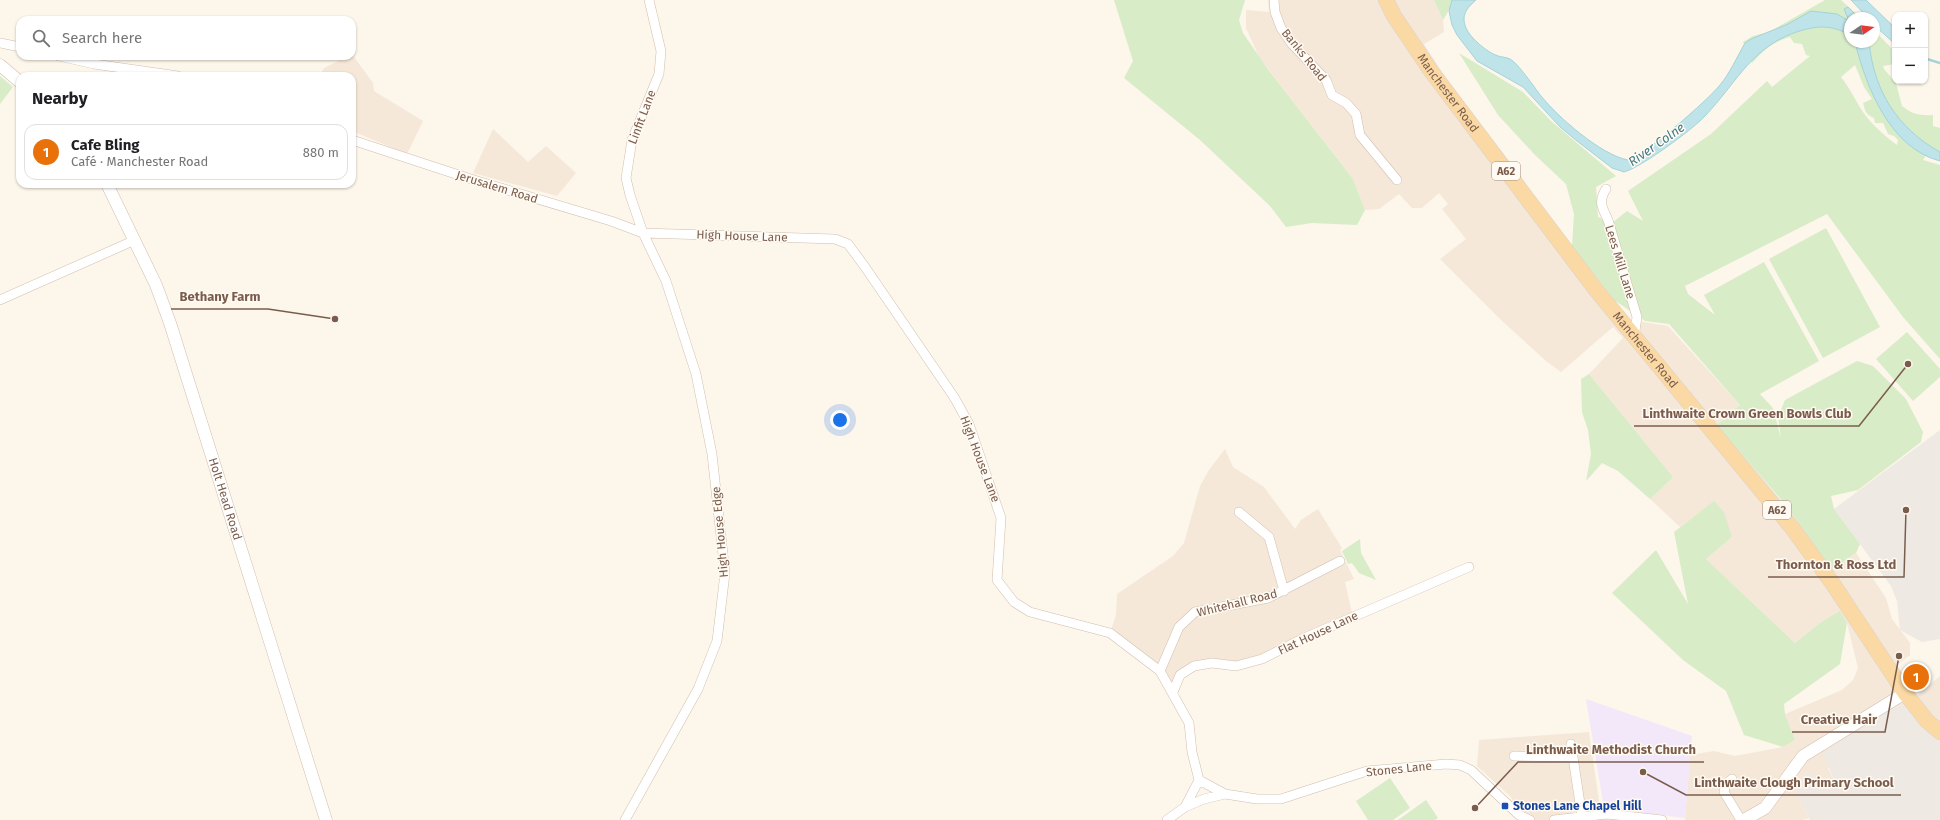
<!DOCTYPE html>
<html lang="en">
<head>
<meta charset="utf-8">
<style>
  :root { --surface:#fff; --page:#f2f2f2; --text:#202124; --muted:#757577; --line:#e0e0e0; --accent:#db2777 }
  body { margin:0; font-family:"Fira Sans",sans-serif; background:var(--page); color:var(--text) }
  .controls { position:absolute; right:12px; top:12px; display:grid; overflow:hidden; border-radius:8px; box-shadow:0 1px 3px #0004 }
  .controls button { width:36px; height:36px; display:grid; place-items:center; padding:0; border:0; border-bottom:1px solid var(--line); background:var(--surface); color:var(--text); font:20px sans-serif }
  .compass { position:absolute; left:1844px; top:12px; width:36px; height:36px; border-radius:50%; background:var(--surface); box-shadow:0 1px 3px #0004; rotate:77deg }
  .you { position:absolute; left:840px; top:420px; width:14px; height:14px; margin:-10px; border:3px solid #fff; border-radius:50%; background:#1a73e8; box-shadow:0 0 0 6px #1a73e833 }
  .badge { display:grid; place-items:center; width:26px; height:26px; border-radius:50%; background:var(--accent); color:#fff; font-size:13px; font-weight:700 }
  .pin { position:absolute; translate:-50% -50%; border:2px solid #fff; box-shadow:0 1px 4px #0006 }
  .list { margin:0; padding:0; list-style:none }
  h2 { display:flex; justify-content:space-between; align-items:center; height:52px; margin:0; padding:0 16px; font-size:17px }
  h2 small { font-size:13px; font-weight:400; color:var(--muted) }
  .list li { display:grid; grid-template-columns:26px 1fr auto; gap:12px; align-items:center; box-sizing:border-box; height:56px; margin:0 8px 8px; padding:0 8px; border:1px solid var(--line); border-radius:12px }
  .list b { display:block; font-size:15px; white-space:nowrap }
  .list p { margin:0; font-size:13px; white-space:nowrap; color:var(--muted) }
  .list em { font-size:13px; font-style:normal; color:var(--muted) }
  .icon { flex:none; width:22px; height:22px; fill:none; stroke:currentColor; stroke-width:2; stroke-linecap:round; stroke-linejoin:round }
  .map { position:relative; flex:none; width:1940px; height:820px; overflow:hidden }
  .search { position:absolute; background:var(--surface); box-shadow:0 1px 3px #0004; left:16px; top:16px; width:340px; height:44px; display:flex; align-items:center; gap:10px; box-sizing:border-box; padding:0 14px; border-radius:12px; color:var(--muted); font-size:15px }
  .panel { position:absolute; background:var(--surface); box-shadow:0 1px 3px #0004; left:16px; top:72px; width:340px; height:116px; border-radius:12px }
  .map>svg:first-child { display:block }
</style>
</head>
<body>
<div class="map">
<svg width="1940" height="820" viewBox="0 0 1940 820">
  <rect width="100%" height="100%" fill="#fdf6eb"/>
  <!-- residential -->
  <path fill="#f5e8d9" d="M1268 0H1434L1443 20 1444 32 1424 44 1449 83 1572 246 1630 320 1668 326 1740 405 1718 425 1803 526 1833 569 1856 553 1886 598 1892 619 1910 643V655L1897 665 1917 696 1940 676V741L1903 705 1893 708 1864 724 1828 768 1835 782 1823 787 1809 771 1793 787 1809 818 1802 820H1685L1690 755 1714 751 1735 756 1783 747 1795 740 1785 714 1842 690 1853 680 1858 668 1847 623H1820L1795 643 1706 559 1732 537 1714 502 1680 527 1650 499 1672 476 1589 374 1623 338 1613 327 1561 372 1546 361 1500 319 1440 259 1466 239 1442 209 1448 204 1439 193 1422 208H1412L1399 194 1379 209 1365 210 1353 179 1259 57 1246 28V10L1269 12Z
    M352 54 373 83 374 91 423 121 407 154 352 131V76H320L324 68 348 56H352Z
    M493 129 528 162 546 146 576 173 557 196 473 173Z
    M1225 449 1233 467 1264 487 1295 529 1301 520 1318 509 1342 548 1340 550 1354 579 1345 582 1352 613 1295 637 1250 660 1232 662 1211 660 1171 685 1111 630 1116 615 1117 594 1173 556 1184 543 1200 486 1209 470Z
    M1589 732 1600 808 1654 820H1522L1511 797 1477 766 1479 740Z"/>
  <!-- industrial -->
  <path fill="#efe9e4" d="M1940 430V639L1922 642 1900 630 1897 601 1891 586 1834 509Z
    M1903 705 1940 741V820H1810L1793 787 1809 771 1823 787 1835 782 1823 754 1864 724 1893 708Z"/>
  <!-- education -->
  <path fill="#f3e7fa" d="M1586 699 1692 736 1685 818 1604 808Z"/>
  <!-- green -->
  <path fill="#d8ecc8" fill-rule="evenodd" d="M1114 0H1245L1239 20 1243 33 1267 68 1353 179 1365 210 1357 225 1312 223 1286 227 1270 206 1200 140 1124 78 1133 61Z
    M1434 0H1455L1443 20Z
    M1825 0H1841L1861 18H1850V42H1874V30L1895 52V64L1883 66 1884 69 1896 83 1902 106C1912 114 1920 116 1933 115V126L1940 128V155L1928 152 1923 160 1940 165V359L1903 317 1827 214 1685 286 1688 294 1715 315 1704 295 1764 262 1819 361 1760 394 1773 408 1781 438 1778 417 1785 400 1857 361 1873 366 1906 399 1923 432 1921 442 1858 490 1831 496 1834 509 1860 544 1856 553 1832 569 1785 504 1717 425 1740 405 1669 324 1645 321 1614 300 1572 246 1574 214 1566 184 1535 155 1498 115 1459 53 1523 92 1551 121 1616 176 1596 187 1598 217 1612 223 1627 211 1643 221 1628 191 1711 134 1767 81 1772 87 1810 56 1806 55 1802 44 1794 43 1790 37C1774 41 1763 51 1752 63L1743 42 1753 36 1769 32ZM1855 65 1864 87 1872 99 1863 103C1865 111 1866 115 1874 118L1875 123H1883L1888 134 1894 136 1898 140 1897 145C1885 136 1872 125 1863 112 1855 100 1850 88 1841 77Z
    M0 76 13 87 0 104Z
    M1826 228 1880 327 1823 358 1769 259Z
    M1907 332 1940 369V377L1913 401 1876 359Z
    M1589 374 1673 477 1650 499 1618 471 1602 463 1586 481 1591 454 1588 430 1582 412 1581 379Z
    M1714 501 1724 512 1732 537 1706 559 1795 643 1820 623 1840 611 1847 623 1840 664 1784 704 1785 714 1795 740 1783 747 1744 735 1726 691 1683 660 1612 593 1656 550 1688 604 1674 532Z
    M1360 539 1361 553 1376 580 1359 573 1352 563 1348 564 1342 551Z
    M1390 778 1410 808 1393 820H1368L1356 801Z
    M1426 800 1438 818 1435 820H1398Z"/>
  <!-- water -->
  <path fill="#bee3e8" stroke="#a4d3da" d="M1452 0H1476C1466 9 1461 15 1466 28 1470 38 1488 53 1498 56 1501 57 1506 57 1510 59 1518 63 1534 87 1541 96 1558 117 1601 155 1628 160 1644 156 1708 100 1720 85 1730 73 1737 57 1745 43L1751 39 1788 24 1811 11 1837 14 1849 21 1844 9 1848 7 1859 18H1850V35C1834 26 1821 25 1803 30 1752 44 1738 82 1704 117 1692 130 1640 168 1624 172L1612 168 1577 141 1560 127 1523 87 1477 61 1457 35 1452 25 1449 11Z
    M1851 0H1866L1895 28V44L1874 25V18H1868Z
    M1855 42H1869C1874 91 1897 128 1940 152V161C1890 148 1866 87 1855 42Z"/>
  <g fill="none" stroke-linecap="round" stroke-linejoin="round">
    <!-- stream -->
    <path stroke="#a4d3da" stroke-width="2.5" d="M1927 59 1940 63"/>
    <defs>
      <path id="minor" d="M1274 0 1275 12 1281 28 1292 44 1326 80 1332 95 1346 103 1356 114 1360 135 1397 180
        M0 43 20 47
        M59 56 94 64 178 76
        M352 140 474 180 611 221 643 233 835 239 848 244 865 267 954 397 969 424 1001 518 997 580 1014 602 1030 612 1110 633 1160 671 1189 723 1192 752 1199 780
        M1606 189C1598 202 1602 207 1608 220L1637 317 1634 337
        M0 300 135 240
        M1239 512 1269 537 1284 591
        M1160 671 1179 627 1195 612 1268 598 1340 561
        M1173 692 1180 675 1194 666 1212 663 1236 666 1262 659 1302 639 1469 567
        M1571 744 1582 817
        M1514 756 1573 757
        M1732 779 1726 784 1724 792 1741 820
        M1185 807 1199 780 1225 794
        M625 820 698 689 717 641 725 573 712 454 696 374 666 281 643 233 630 195 626 178 632 140 659 74 661 51 649 0
        M1167 820 1185 807 1204 799 1225 794 1257 799H1281L1367 771 1446 764 1460 765 1471 770 1519 815 1530 820
        M1554 820 1607 814 1662 820"/>
      <g id="tertiary">
        <path d="M0 65 20 82"/>
        <path id="s1" d="M107 184 156 285 170 323 326 820"/>
        <path d="M1744 820 1765 808 1803 756 1905 693"/>
      </g>
      <g id="primary">
        <path id="s2" d="M1386 0 1394 16 1431 71 1596 290 1793 529 1833 584 1905 693 1927 721 1940 732"/>
      </g>
    </defs>
    <!-- minor casing -->
    <use href="#minor" stroke="#d1beaf" stroke-width="10"/>
    <!-- tertiary casing -->
    <use href="#tertiary" stroke="#d1beaf" stroke-width="13"/>
    <!-- primary casing -->
    <use href="#primary" stroke="#dad1cd" stroke-width="16"/>
    <!-- minor -->
    <use href="#minor" stroke="#fff" stroke-width="9"/>
    <!-- tertiary -->
    <use href="#tertiary" stroke="#fff" stroke-width="12"/>
    <!-- primary -->
    <use href="#primary" stroke="#fbd9a4" stroke-width="15"/>
  </g>
  <!-- markers -->
  <rect fill="#1a4fb4" stroke="#fffaf2" stroke-width="1.5" x="1501" y="802" width="8" height="8" rx="2"/>
  <g text-anchor="middle" stroke-width="3" stroke-linejoin="round" paint-order="stroke">
    <!-- shield labels -->
    <g fill="#fffaf2" stroke="#a28b7e" stroke-width="1">
      <rect x="1492" y="162" width="28" height="18" rx="3"/>
      <rect x="1763" y="501" width="28" height="18" rx="3"/>
    </g>
    <g font-size="11" font-weight="bold" fill="#7a5c4d">
      <text x="1506" y="175">A62</text>
      <text x="1777" y="514">A62</text>
    </g>
    <!-- street labels -->
    <g font-size="12" fill="#7a5c4d" stroke="#fffaf2">
      <text transform="translate(1304 55) rotate(51)" y="4">Banks Road</text>
      <text dy="4" stroke="none"><textPath href="#s2" startOffset="112">Manchester Road</textPath></text>
      <text transform="translate(642 117) rotate(-69)" y="4">Linfit Lane</text>
      <text transform="translate(497 187) rotate(17)" y="4">Jerusalem Road</text>
      <text transform="translate(742 236) rotate(2)" y="4">High House Lane</text>
      <text transform="translate(1620 262) rotate(73)" y="4">Lees Mill Lane</text>
      <text dy="4" stroke="none"><textPath href="#s2" startOffset="436">Manchester Road</textPath></text>
      <text transform="translate(980 459) rotate(69)" y="4">High House Lane</text>
      <text dy="4" stroke="none"><textPath href="#s1" startOffset="337">Holt Head Road</textPath></text>
      <text transform="translate(720 532) rotate(-95)" y="4">High House Edge</text>
      <text transform="translate(1237 603) rotate(-14)" y="4">Whitehall Road</text>
      <text transform="translate(1318 633) rotate(-25)" y="4">Flat House Lane</text>
      <text transform="translate(1399 769) rotate(-6)" y="4">Stones Lane</text>
    </g>
    <!-- transit labels -->
    <g font-size="12" font-weight="bold" fill="#164399" stroke="#fffaf2" text-anchor="start">
      <text x="1513" y="810">Stones Lane Chapel Hill</text>
    </g>
    <!-- water labels -->
    <g font-size="13" font-style="italic" fill="#427c86" stroke="#fffaf2">
      <text transform="translate(1656 144) rotate(-35)" y="5">River Colne</text>
    </g>
  </g>
  <!-- callouts -->
  <path fill="none" stroke="#7a5c4d" stroke-width="1.5" d="M335 319L268 309H171M1908 364L1859 426H1634M1906 510L1904 577H1768M1899 656L1885 732H1792M1475 808L1518 762H1704M1643 772L1686 795H1901"/>
  <g fill="#7a5c4d" stroke="#fffaf2" stroke-width="1.5">
    <circle cx="335" cy="319" r="4"/>
    <circle cx="1908" cy="364" r="4"/>
    <circle cx="1906" cy="510" r="4"/>
    <circle cx="1899" cy="656" r="4"/>
    <circle cx="1475" cy="808" r="4"/>
    <circle cx="1643" cy="772" r="4"/>
  </g>
  <g font-size="13" text-anchor="middle" font-weight="bold" fill="#7a5c4d" stroke="#fffaf2" stroke-width="3" stroke-linejoin="round" paint-order="stroke">
    <text x="220" y="301">Bethany Farm</text>
    <text x="1747" y="418">Linthwaite Crown Green Bowls Club</text>
    <text x="1836" y="569">Thornton &amp; Ross Ltd</text>
    <text x="1839" y="724">Creative Hair</text>
    <text x="1611" y="754">Linthwaite Methodist Church</text>
    <text x="1794" y="787">Linthwaite Clough Primary School</text>
  </g>
</svg>
<div class="controls">
<button>+</button>
<button>−</button>
</div>
<svg class="compass" viewBox="-18 -18 36 36"><path d="M0-13l5 13h-10z" fill="#e53935"/><path d="M0 13l5-13h-10z" fill="#757577"/></svg>
<div class="you"></div>
<div class="pin badge" style="left:1916px;top:677px;background:#e8710a">1</div>
<div class="search"><svg class="icon" aria-label="search" viewBox="0 0 24 24"><circle cx="10" cy="10" r="6"/><path d="M15 15l6 6"/></svg>Search here</div>
<section class="panel">
<h2>Nearby<small></small></h2>
<ul class="list">
<li><span class="badge" style="background:#e8710a">1</span><div><b>Cafe Bling</b><p>Café · Manchester Road</p></div><em>880 m</em></li>
</ul>
</section>
</div>
</body>
</html>
